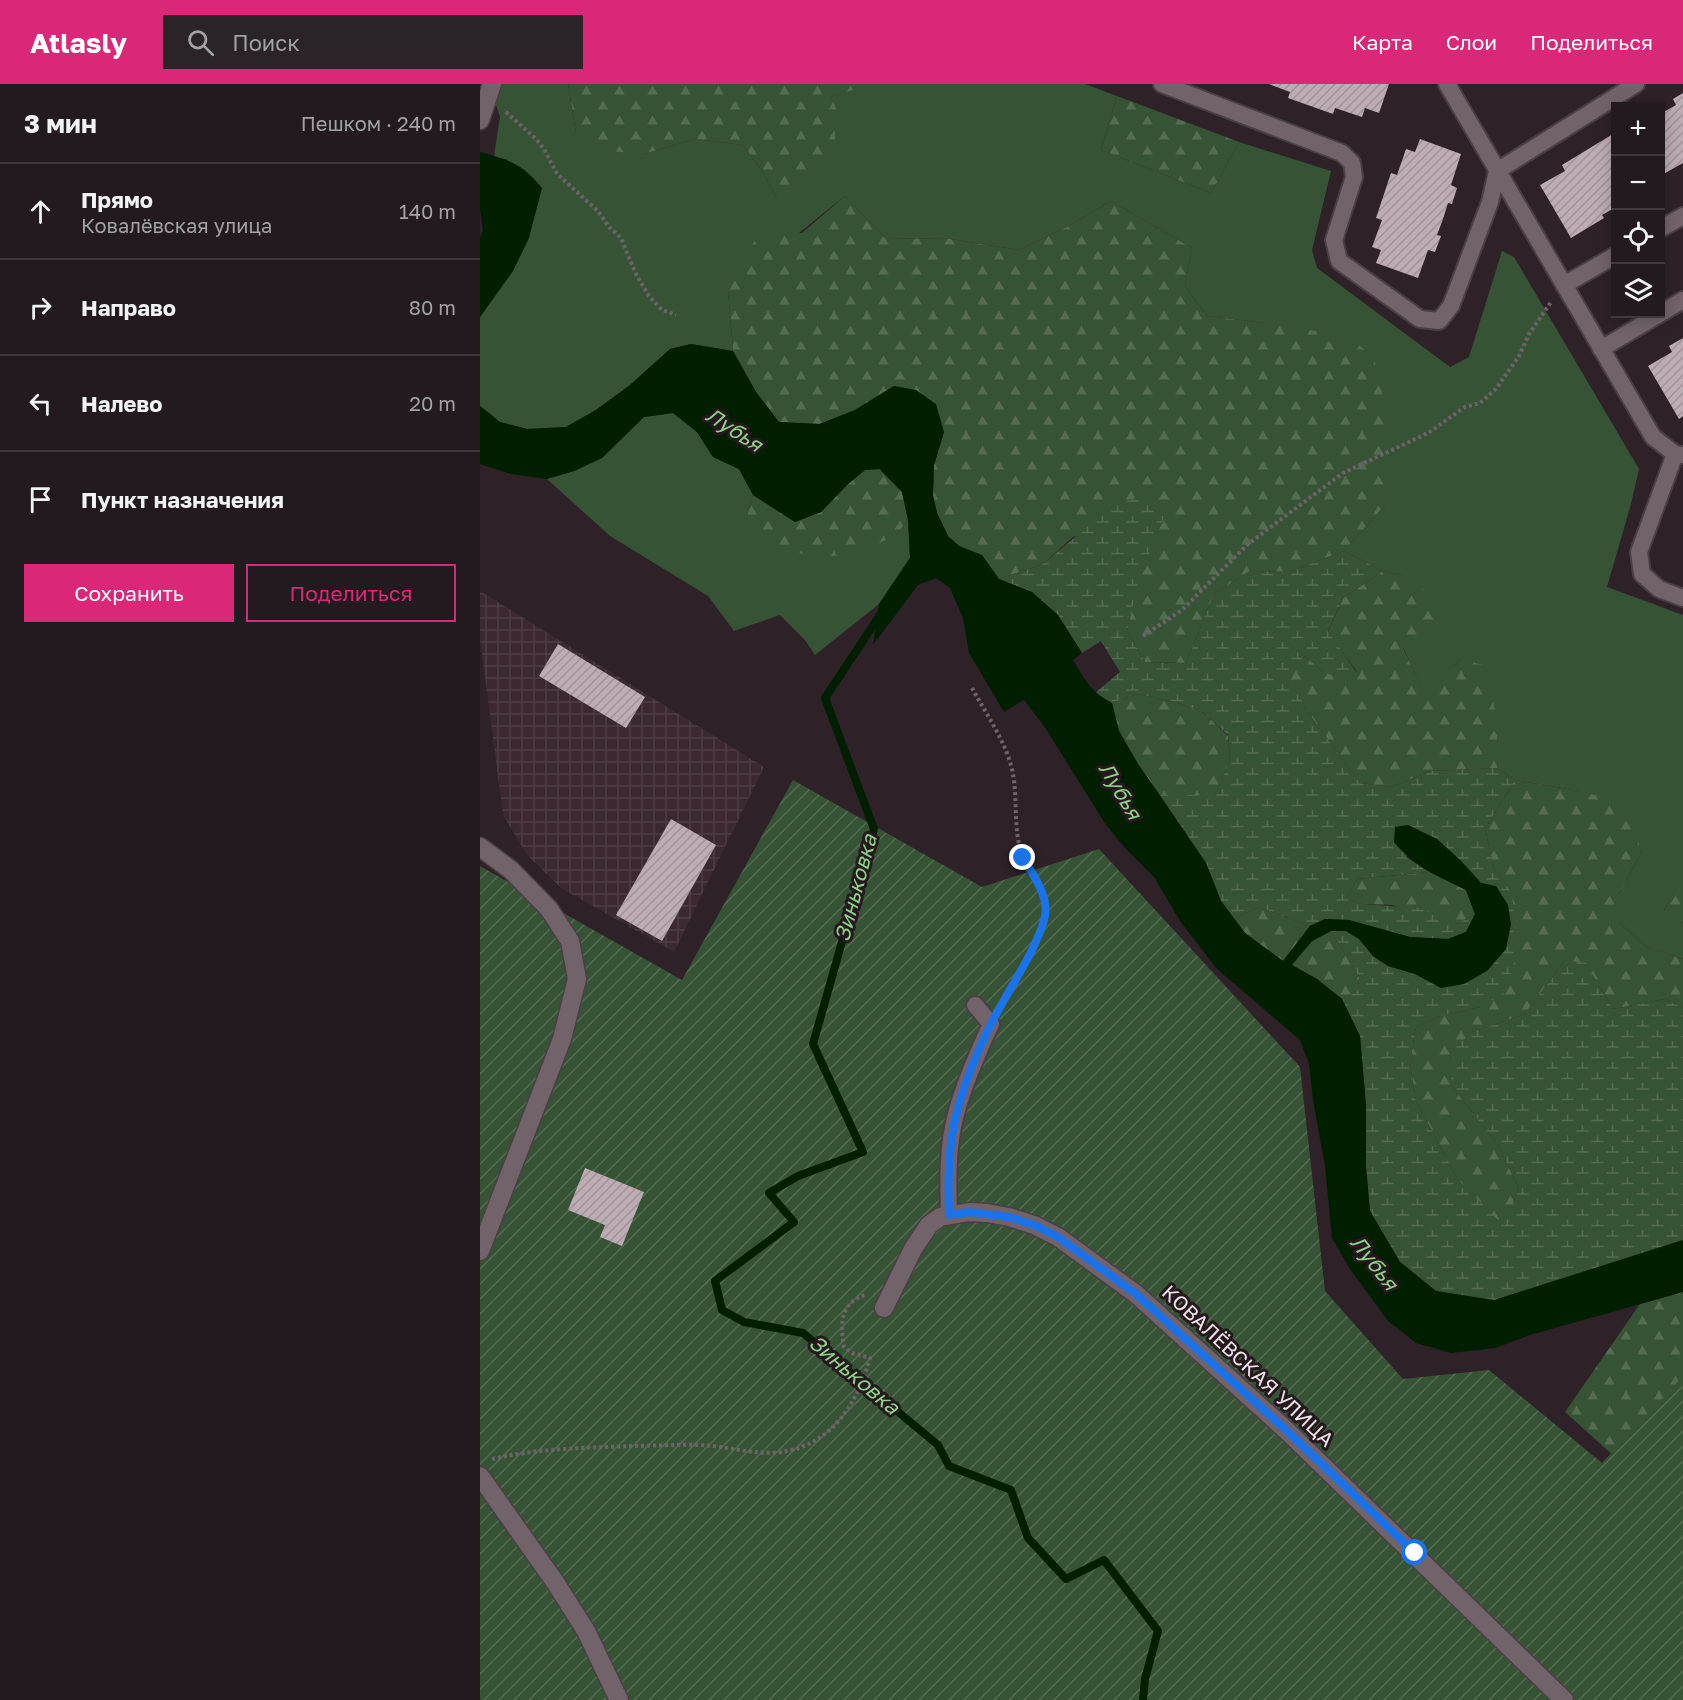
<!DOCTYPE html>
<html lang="ru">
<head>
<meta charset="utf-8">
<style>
  :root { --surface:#221a1e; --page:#2a2327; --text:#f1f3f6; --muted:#a2a1a4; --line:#3f383c; --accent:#db2777 }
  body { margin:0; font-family:"Golos Text",sans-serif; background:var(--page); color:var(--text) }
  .controls { position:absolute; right:18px; top:18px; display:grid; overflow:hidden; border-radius:0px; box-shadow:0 3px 15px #0003 }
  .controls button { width:54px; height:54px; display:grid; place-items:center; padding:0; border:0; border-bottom:2px solid var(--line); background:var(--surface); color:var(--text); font:30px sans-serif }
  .stop { position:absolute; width:18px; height:18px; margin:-14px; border:4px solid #1a73e8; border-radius:50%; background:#fff }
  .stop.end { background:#1a73e8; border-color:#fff; box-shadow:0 2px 6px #0008 }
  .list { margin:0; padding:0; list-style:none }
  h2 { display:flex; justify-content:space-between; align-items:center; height:78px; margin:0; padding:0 24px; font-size:26px }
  h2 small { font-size:20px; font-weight:400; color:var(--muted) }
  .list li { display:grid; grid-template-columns:39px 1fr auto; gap:18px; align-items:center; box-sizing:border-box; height:96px; padding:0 24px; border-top:2px solid var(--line) }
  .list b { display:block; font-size:22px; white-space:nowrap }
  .list p { margin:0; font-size:20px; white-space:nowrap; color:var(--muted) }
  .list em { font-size:20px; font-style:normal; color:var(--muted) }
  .actions { display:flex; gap:12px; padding:18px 24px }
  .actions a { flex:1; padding:14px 0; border:2px solid var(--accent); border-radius:0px; text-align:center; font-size:21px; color:var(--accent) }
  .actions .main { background:var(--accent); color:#fff }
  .icon { flex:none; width:33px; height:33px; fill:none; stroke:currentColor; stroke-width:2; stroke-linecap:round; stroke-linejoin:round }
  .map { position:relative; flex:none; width:1203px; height:1616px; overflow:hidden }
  header { display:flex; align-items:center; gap:36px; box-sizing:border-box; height:84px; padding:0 30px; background:var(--accent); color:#fff }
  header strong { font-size:28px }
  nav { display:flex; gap:33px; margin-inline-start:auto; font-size:21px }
  .search { width:420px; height:54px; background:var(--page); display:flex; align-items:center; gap:15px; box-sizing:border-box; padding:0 21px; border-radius:0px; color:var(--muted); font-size:22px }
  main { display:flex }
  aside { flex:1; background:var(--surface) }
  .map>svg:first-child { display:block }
</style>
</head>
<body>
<header>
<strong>Atlasly</strong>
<div class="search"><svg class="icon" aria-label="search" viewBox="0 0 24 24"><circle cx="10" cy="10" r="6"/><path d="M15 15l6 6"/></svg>Поиск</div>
<nav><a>Карта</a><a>Слои</a><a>Поделиться</a></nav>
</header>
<main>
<aside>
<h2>3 мин<small>Пешком · 240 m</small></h2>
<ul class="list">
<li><svg class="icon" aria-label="ahead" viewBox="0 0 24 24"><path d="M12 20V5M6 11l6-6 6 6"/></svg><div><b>Прямо</b><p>Ковалёвская улица</p></div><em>140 m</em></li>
<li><svg class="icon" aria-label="right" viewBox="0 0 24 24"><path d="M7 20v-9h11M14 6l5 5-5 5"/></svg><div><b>Направо</b></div><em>80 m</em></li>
<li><svg class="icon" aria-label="left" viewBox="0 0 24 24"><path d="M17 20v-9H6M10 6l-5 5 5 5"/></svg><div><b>Налево</b></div><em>20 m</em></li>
<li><svg class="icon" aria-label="arrive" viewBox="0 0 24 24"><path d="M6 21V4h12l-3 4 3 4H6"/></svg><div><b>Пункт назначения</b></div></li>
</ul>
<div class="actions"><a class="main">Сохранить</a><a>Поделиться</a></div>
</aside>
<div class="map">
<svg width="1203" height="1616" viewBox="0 0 1203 1616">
  <defs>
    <pattern id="industrial-grid" width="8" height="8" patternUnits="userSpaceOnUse" patternTransform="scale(1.5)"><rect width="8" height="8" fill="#3b2831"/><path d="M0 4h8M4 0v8" fill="none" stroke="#4e3d45"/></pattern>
    <pattern id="forest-firs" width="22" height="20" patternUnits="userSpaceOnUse" patternTransform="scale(1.5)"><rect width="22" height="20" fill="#375335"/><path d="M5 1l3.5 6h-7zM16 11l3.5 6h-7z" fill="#546c52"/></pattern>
    <pattern id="wetland-marsh" width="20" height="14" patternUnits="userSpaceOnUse" patternTransform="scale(1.5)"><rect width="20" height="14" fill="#375335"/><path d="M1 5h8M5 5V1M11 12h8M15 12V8" fill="none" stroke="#546c52"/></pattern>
    <pattern id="garden-furrows" width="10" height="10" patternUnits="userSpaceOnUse" patternTransform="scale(1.5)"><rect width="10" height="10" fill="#375335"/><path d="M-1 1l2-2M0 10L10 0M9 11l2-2" fill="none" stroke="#546c52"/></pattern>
    <pattern id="building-hatch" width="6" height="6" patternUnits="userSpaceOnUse" patternTransform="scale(1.5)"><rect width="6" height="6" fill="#bdacb4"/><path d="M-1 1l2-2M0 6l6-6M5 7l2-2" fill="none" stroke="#a09298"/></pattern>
  </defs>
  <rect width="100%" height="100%" fill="#2e2228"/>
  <!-- industrial -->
  <path fill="url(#industrial-grid)" d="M0 507 284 683 194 868 81 804 47 771 23 731 0 554Z"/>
  <!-- green -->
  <path fill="#375335" d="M17 0H88L96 49 164 70 215 55 263 61 284 90 297 115 357 26 351 13 388 0H605L637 12 621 66 731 109 759 58 851 87 832 166 837 184 970 283 989 273 1022 167 1034 173 1159 385 1151 420 1127 503 1203 531V803H1197L1184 826 1203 839V875L1165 862 1139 838V810L1162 767 1099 707 1035 696 1017 684V633L981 575 943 607 923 563 932 494 903 487 864 467 906 420 785 239 727 232 705 202 712 164 631 117 589 142 539 166 470 155 405 154 365 112 248 206 253 267 211 260 190 265 150 301 116 326 86 343 47 345 20 338 0 322V233L13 213 28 76 14 72 20 33 13 12Z
    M193 329 217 348 233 373 259 385 273 411 267 432 416 451 428 436 430 474 399 520 335 571 325 556 300 531 254 547 228 512 130 452 67 395 94 387 122 374 164 333Z"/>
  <!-- forest -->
  <path fill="url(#forest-firs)" d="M88 0H387L388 1 351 13 357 26 354 67 333 94 297 115 284 90 263 61 215 55 164 70 117 66 96 49Z
    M637 12 759 58 731 109 621 66Z
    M365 112 405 154 470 155 539 166 589 142 631 117 712 164 705 202 727 232 785 239 868 252 893 273 900 293 905 334 906 420 864 467 809 488 770 487 734 510 706 579 665 578 647 547 657 499 686 428 593 453 563 480 519 495 502 472 479 462 468 452 457 429 453 411 454 381 464 348 414 302 375 326 339 340 299 338 276 308 253 267 248 206 279 148 322 149Z
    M399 385 422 408 428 436 416 451 385 466 353 472 322 470 294 462 275 447 267 432 273 411 315 438 341 428 368 400 385 386Z
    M903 487 933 494 957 519 958 549 923 564 943 606 981 575 1003 581 1017 633V684L951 687 911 703 880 699 826 626 808 587 825 572 843 588H877L848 548 863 514Z
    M658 610 695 618 724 629 748 652 750 676 735 711H680L658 680 639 647 632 619Z
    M1035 696 1099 707 1142 718 1162 767 1139 810V838L1165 862 1203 875V924L1185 915 1133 925 1121 904 1085 876 1045 930 998 946 971 1001 1018 1061 1039 1104 1024 1143 978 1096 936 1017 930 979 936 943 960 932 1000 923 1030 806 1014 784 1005 745Z
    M949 788 986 806 995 830 977 840 912 821 882 820 866 815 877 795Z
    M1197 802 1203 803V839L1184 827Z
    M779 823 830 842 803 877 765 849 754 835Z
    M851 847 879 893 878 906 862 915 837 895 811 881 832 857Z
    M1203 1208V1472L1195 1427 1085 1328 1160 1220Z"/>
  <!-- wetland -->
  <path fill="url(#wetland-marsh)" d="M668 409 686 428 658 499 647 547 665 578 706 579 734 510 770 487 809 488 864 467 903 487 863 514 848 547 877 589 867 596 843 588 825 572 809 587 826 626 880 699 911 703 951 687 1017 684 1035 696 1005 745 1014 784 1030 806 1038 841 1034 879 1026 909 1000 923 960 932 936 943 930 979 936 1017 978 1096 1024 1142 1039 1104 1018 1061 971 1001 974 962 998 946 1045 930 1085 876 1106 879 1133 925 1185 915 1203 924V1156L1014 1217 956 1207 920 1178 890 1127 886 1083V1021L880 952 862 915 878 906 879 893 851 847H866L879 855 893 872 908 882 935 890 962 904 1016 803 1001 799 981 777 957 755 926 773 949 788 877 795 866 815 882 820 939 824 977 840 995 830 986 848 968 855 930 853 869 836 845 835 830 842 779 823 754 835 741 817 726 779 680 711H735L750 676 748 651 724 629 695 618 658 610 632 619 615 609 640 588 621 557 602 569 578 531 552 508 519 495 563 480 632 422Z"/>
  <!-- garden -->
  <path fill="url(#garden-furrows)" d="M313 696 502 803 619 765 820 983 845 1207 923 1295 1009 1286 1122 1379 1203 1292V1616H0V782L202 896Z"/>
  <!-- water -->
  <path fill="#001f00" d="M0 68C31 77 41 79 62 104L49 154 33 187 0 233V154L3 146 0 126Z
    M211 260 253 267 276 308 299 338 340 340 375 326 414 302 436 306 456 320 464 348 454 381 453 411 457 429 468 452 479 462 502 471 519 495 552 508 578 531 602 569 593 576C605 596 611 608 632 619L639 647 658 680 726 779 741 817 765 849 803 877 830 842 845 835 869 836 930 853 968 855 986 848 995 830 986 806C958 792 934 783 914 758L915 743 928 741 957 755 981 777 1001 799 1016 802 1028 821 1031 840 1026 865 1007 887 984 900 961 904 935 890 908 882 893 872 879 855 866 847H851L832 857 812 881 837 895 862 915 880 952 886 1021V1083L890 1127 920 1178 956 1207 1014 1216 1203 1156V1208L1050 1251 1015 1264 971 1269 936 1259 908 1237 870 1185 852 1154 845 1082 833 1016 829 980 820 956 736 884 700 837 674 793 645 764 626 741 564 642 544 616 524 628 489 569 483 534 470 504 456 494 438 501 393 561 399 520 430 474 428 436 422 408 400 385 385 386 368 400 341 428 315 438 273 411 259 385 233 373 217 348 193 329 164 333 122 374 94 387 67 395 31 390 0 380V322L20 338 47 345 86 343 116 326 150 301 190 265Z"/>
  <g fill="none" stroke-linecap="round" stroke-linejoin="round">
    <!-- stream -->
    <path stroke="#001f00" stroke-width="8" d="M402 528 345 614 394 745 333 960 383 1068 318 1092 289 1109 314 1138 235 1197 242 1226 264 1238 323 1249 458 1361 469 1382 531 1406 548 1454 586 1495 624 1476 678 1547 665 1595 663 1616"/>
  </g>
  <!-- building -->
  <path fill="url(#building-hatch)" d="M789 0H909L899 29 885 24 882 33 855 24 853 30 808 14 810 8Z
    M1203 9V79L1180 92V30L1196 21 1193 15Z
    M1133 50 1136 55V123L1122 131 1124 134 1091 154 1060 101 1085 87 1082 81Z
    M940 55 981 70 971 101 977 104 972 120 968 119 963 135 957 151 961 152 955 168 948 166 938 194 896 179 901 166 892 163 902 136 896 134 911 89 917 91 926 65 935 68Z
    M1203 254V332L1199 335 1168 282 1192 268 1189 262Z
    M78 560 165 613 146 644 59 592Z
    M191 735 236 761 182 857 136 831Z
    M105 1084 164 1108 142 1162 120 1153 125 1141 88 1126Z"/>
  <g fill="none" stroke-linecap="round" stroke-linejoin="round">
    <defs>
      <path id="service" d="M682 0 862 69 872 79 874 93 854 156 859 177 940 235 959 237 971 222 1010 118 1017 87 1156 0
        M967 0 1173 353 1195 370 1203 371
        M1180 145 1203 132
        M1084 201 1136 171
        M1121 265 1203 216
        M1195 370 1159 468 1162 490 1179 505 1203 514
        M469 1131C468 1098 467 1063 476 1030 484 999 498 968 511 940L495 921"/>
      <path id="minor" d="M0 36 12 0
        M0 763 31 786 69 825 90 857 97 895 82 955 0 1167
        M404 1224 433 1165 449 1141 460 1133 489 1128 507 1129 529 1133 554 1141 578 1153 656 1210 806 1346 1084 1616
        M0 1392 75 1498 106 1547 139 1616"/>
    </defs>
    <!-- service casing -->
    <use href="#service" stroke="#4a3f45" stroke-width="20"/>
    <!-- minor casing -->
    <use href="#minor" stroke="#4a3f45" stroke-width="21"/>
    <!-- path -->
    <path stroke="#6e6368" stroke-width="4" stroke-dasharray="3 3" stroke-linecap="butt" d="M26 28 56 55 64 65 77 90 118 127 129 143 141 154 156 190 169 212 182 226 196 231
      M663 552 702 526 768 460 863 389 948 349 985 323 1000 319 1016 305 1039 272 1049 250 1071 218
      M492 604C505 628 522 652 530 678 540 709 531 743 543 773 551 792 570 811 565 833 558 863 537 892 522 919
      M12 1375C59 1364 105 1364 153 1362 175 1362 198 1360 221 1361 248 1362 279 1373 307 1367 354 1358 378 1317 390 1274L372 1269 364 1263C360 1240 360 1218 386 1211"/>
    <!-- service -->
    <use href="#service" stroke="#72636a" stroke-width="16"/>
    <!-- minor -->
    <use href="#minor" stroke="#72636a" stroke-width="18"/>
  </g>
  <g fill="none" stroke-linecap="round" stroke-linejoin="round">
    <!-- route -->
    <path stroke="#1a73e8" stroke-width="8" d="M543 774C553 790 569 813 565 832 558 864 527 908 512 938 499 963 482 1004 476 1032 468 1064 468 1098 469 1131L489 1128 529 1133 554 1141 578 1153 656 1210 806 1346 935 1469"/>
  </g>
  <g text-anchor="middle" stroke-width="6" stroke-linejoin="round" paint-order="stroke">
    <!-- street labels -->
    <g font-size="20" fill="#ede5e8" stroke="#25191e">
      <text transform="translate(768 1282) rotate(43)" y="7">КОВАЛЁВСКАЯ УЛИЦА</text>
    </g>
    <!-- water labels -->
    <g font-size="21" font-style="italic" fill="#8dd386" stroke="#25191e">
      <text transform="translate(254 346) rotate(33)" y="7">Лубья</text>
      <text transform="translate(640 707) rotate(59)" y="7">Лубья</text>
      <text transform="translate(376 804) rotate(-75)" y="7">Зиньковка</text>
      <text transform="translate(894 1179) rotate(52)" y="7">Лубья</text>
      <text transform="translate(374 1291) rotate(40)" y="7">Зиньковка</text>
    </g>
  </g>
</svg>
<div class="controls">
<button>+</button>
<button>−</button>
<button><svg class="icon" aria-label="locate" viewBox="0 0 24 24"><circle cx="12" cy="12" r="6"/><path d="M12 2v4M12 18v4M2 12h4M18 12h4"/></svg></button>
<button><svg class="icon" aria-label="layers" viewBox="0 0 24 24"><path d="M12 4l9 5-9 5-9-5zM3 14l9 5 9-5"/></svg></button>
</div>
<div class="stop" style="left:935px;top:1469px"></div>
<div class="stop end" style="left:543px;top:774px"></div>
</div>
</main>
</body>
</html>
